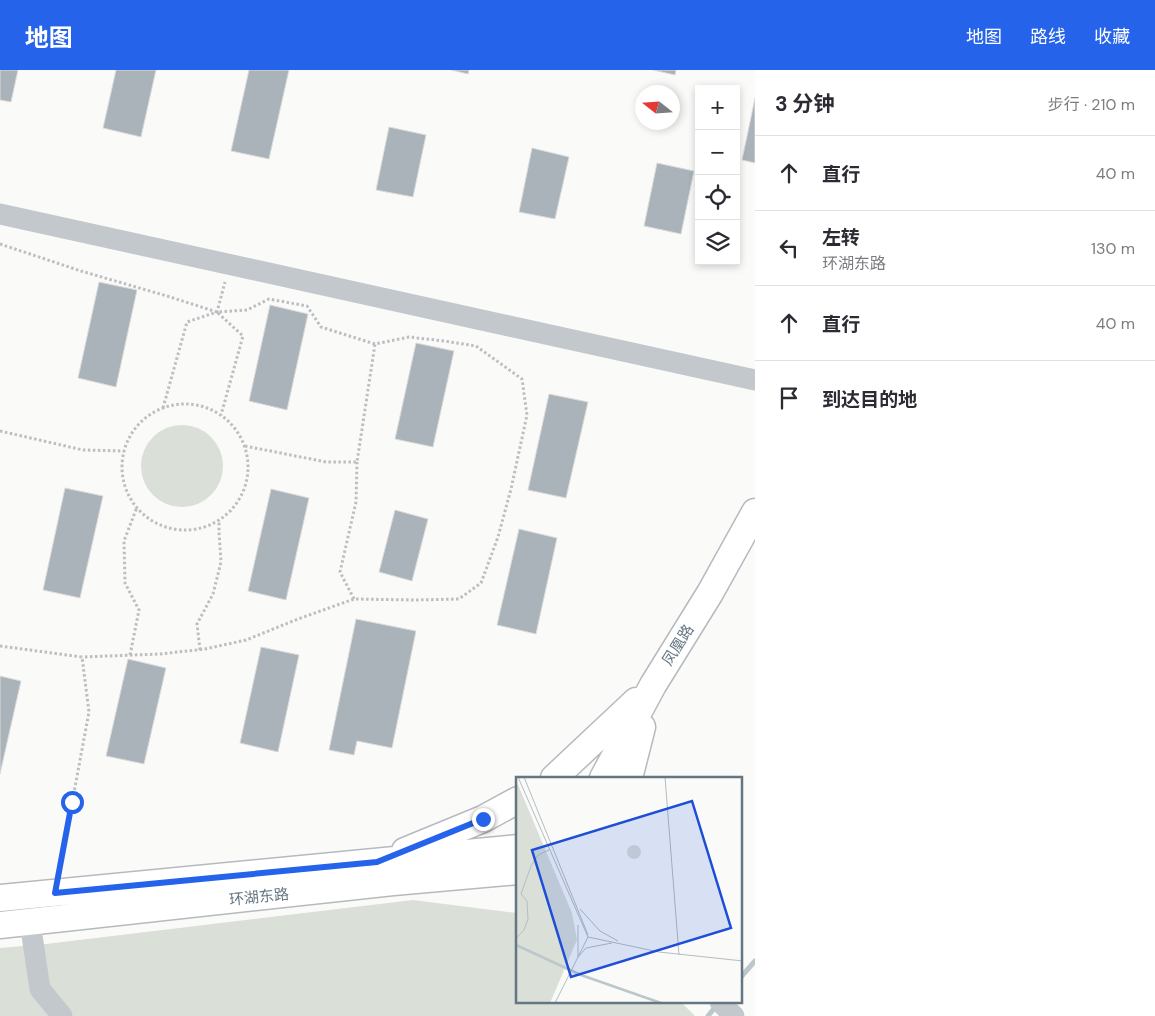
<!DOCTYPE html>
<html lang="zh">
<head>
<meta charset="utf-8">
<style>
  :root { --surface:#fff; --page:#f7f7f7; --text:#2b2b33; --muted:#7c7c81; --line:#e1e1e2; --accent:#2563eb }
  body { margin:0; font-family:"DM Sans","Noto Sans SC",sans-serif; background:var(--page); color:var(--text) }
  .controls { position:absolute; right:15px; top:15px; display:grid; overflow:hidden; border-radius:0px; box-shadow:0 2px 8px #0003 }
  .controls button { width:45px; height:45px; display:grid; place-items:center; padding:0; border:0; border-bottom:1px solid var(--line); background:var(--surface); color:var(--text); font:25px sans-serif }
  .compass { position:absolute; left:635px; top:15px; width:45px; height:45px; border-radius:50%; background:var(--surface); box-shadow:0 2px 8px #0003; rotate:287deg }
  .stop { position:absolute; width:15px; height:15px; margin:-11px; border:4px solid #2563eb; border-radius:50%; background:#fff }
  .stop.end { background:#2563eb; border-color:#fff; box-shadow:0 1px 5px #0008 }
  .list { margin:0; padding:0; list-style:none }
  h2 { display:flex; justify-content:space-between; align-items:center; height:65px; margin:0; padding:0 20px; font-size:21px }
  h2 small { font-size:16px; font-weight:400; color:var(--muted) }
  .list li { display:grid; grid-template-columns:32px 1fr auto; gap:15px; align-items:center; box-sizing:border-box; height:75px; padding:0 20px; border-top:1px solid var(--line) }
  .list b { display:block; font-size:19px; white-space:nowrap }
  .list p { margin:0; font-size:16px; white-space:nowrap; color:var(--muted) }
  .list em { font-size:16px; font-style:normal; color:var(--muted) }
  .icon { flex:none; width:28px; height:28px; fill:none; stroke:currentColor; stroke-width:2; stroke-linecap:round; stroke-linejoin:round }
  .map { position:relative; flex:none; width:755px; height:946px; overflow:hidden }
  header { display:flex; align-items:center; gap:30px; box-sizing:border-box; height:70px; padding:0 25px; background:var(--accent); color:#fff }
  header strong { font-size:24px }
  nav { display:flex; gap:28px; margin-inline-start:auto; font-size:18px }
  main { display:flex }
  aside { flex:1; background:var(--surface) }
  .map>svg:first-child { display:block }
</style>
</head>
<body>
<header>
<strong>地图</strong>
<nav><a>地图</a><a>路线</a><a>收藏</a></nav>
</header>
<main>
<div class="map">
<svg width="755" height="946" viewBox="0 0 755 946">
  <rect width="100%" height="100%" fill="#fafaf8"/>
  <!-- green -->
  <path fill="#dadfd7" d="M141 396a41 41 0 1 1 82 0a41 41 0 1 1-82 0Z
    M413 830 517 843 518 932H681L695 946H0V878L46 874Z"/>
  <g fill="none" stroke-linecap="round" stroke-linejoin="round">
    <!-- stream -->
    <path stroke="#bbc7cb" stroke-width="5" d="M741 907 755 891
      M708 946 716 936"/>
  </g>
  <!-- building -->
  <path fill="#aab3b9" stroke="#dcdcda" d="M0 0H18L11 32 0 30Z
    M116 0H156L141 67 103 58Z
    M249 0H289L269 89 231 81Z
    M451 0H469L468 4Z
    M653 0H676L675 5Z
    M755 28V93L742 90Z
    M389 57 426 65 413 127 376 120Z
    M532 78 569 87 555 149 519 142Z
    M657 93 694 101 681 164 644 156Z
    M99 212 137 220 116 317 78 308Z
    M270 235 308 244 287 340 249 331Z
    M416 273 454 281 433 377 395 369Z
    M549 324 588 332 566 428 528 420Z
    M65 418 103 426 80 528 43 520Z
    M271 419 309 428 286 530 248 521Z
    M395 440 428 449 412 511 379 502Z
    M519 459 557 468 536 564 497 555Z
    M356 549 416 561 392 678 357 671 354 685 329 680Z
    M261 577 299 585 278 682 240 673Z
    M128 589 166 598 144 694 106 686Z
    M0 606 21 611 0 704Z"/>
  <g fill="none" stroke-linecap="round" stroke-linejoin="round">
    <defs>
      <path id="major" d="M554 708 636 631
        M603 708 653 615 710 523 755 442
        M629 708 642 657
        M405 781 483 749 518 730
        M0 828 518 778
        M0 855 393 812 518 801"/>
    </defs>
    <!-- major casing -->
    <use href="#major" stroke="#b5babe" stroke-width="29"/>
    <!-- path -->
    <path stroke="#bbbfc2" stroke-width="3" stroke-dasharray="2.5 2.5" stroke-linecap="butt" d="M0 174 81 201 167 226 217 242 247 240 269 229 307 236 321 257 375 274 409 267 444 271 476 276 522 309 527 345 511 419 498 467 481 513 459 529 415 530 354 529 298 549 246 570 205 579 160 584 82 587
      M218 243 243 266 221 345
      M122 397a63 63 0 1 1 126 0a63 63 0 1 1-126 0Z
      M163 338 187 252 217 242 225 212
      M0 361 83 380 124 381
      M245 376 326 392H357L375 274
      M354 529 340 502 356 432 357 392
      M0 576 82 587 89 642 59 803
      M200 580 197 554 213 524 221 492 219 462V450
      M130 585 139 540 125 513 124 471 137 437"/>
    <!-- minor -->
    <path stroke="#c3c8cc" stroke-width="21" d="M0 144 755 310
      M30 852 40 919 62 946
      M720 932 734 946"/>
    <!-- major -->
    <use href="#major" stroke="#fff" stroke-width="26"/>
  </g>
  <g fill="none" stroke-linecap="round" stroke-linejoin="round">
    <!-- route -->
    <path stroke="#2563eb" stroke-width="6" d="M72 732 55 823 377 792 483 749"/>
  </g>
  <g text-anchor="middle" stroke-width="5" stroke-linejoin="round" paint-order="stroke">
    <!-- street labels -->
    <g font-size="15" fill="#657683" stroke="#fff">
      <text transform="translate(678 575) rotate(-58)" y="5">凤凰路</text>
      <text transform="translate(259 827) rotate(-6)" y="5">环湖东路</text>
    </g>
  </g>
  <!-- overview -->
  <g transform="translate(516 707)">
    <rect width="226" height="226" fill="#fafaf8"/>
    <path d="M0 3 56 136 61 163 34 226H0ZM111 75a7 7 0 1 1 14 0a7 7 0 1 1-14 0Z" fill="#dadfd7"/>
    <path fill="none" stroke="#bbc7cb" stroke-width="2.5" d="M0 168 65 198 145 226"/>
    <path fill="none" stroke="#b5bdc2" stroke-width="1" d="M2 0 72 160M8 0 72 158M149 0 163 178M64 132 84 154 102 164M72 160 143 175 227 184M0 161 8 153 12 142 11 124 5 117 15 89 22 78 33 73M62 180V148M62 180 70 171 96 166M39 226 72 160"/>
    <path fill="#1d4ed8" fill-opacity="0.15" stroke="#1d4ed8" stroke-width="2.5" d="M176 24 215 151 55 200 16 73Z"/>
    <rect width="226" height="226" fill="none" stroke="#657683" stroke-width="2.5"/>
  </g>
</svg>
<div class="controls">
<button>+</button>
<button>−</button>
<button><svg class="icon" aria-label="locate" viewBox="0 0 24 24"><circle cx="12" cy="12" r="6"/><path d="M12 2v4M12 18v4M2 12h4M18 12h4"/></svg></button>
<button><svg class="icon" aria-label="layers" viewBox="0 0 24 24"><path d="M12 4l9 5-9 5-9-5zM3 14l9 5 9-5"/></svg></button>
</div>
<svg class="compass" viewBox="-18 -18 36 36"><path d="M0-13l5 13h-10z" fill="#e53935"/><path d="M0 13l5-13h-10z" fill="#7c7c81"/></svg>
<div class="stop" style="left:72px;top:732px"></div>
<div class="stop end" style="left:483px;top:749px"></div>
</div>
<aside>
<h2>3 分钟<small>步行 · 210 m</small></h2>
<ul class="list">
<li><svg class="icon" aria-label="ahead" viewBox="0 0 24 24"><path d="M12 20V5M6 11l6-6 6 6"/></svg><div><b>直行</b></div><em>40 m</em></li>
<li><svg class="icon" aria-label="left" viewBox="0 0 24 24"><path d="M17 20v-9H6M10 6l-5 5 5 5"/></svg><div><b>左转</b><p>环湖东路</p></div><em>130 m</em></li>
<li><svg class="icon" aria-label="ahead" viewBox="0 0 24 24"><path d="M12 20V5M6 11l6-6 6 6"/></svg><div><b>直行</b></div><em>40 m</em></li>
<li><svg class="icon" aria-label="arrive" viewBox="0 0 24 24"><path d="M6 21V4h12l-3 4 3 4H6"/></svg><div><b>到达目的地</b></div></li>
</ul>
</aside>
</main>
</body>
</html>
